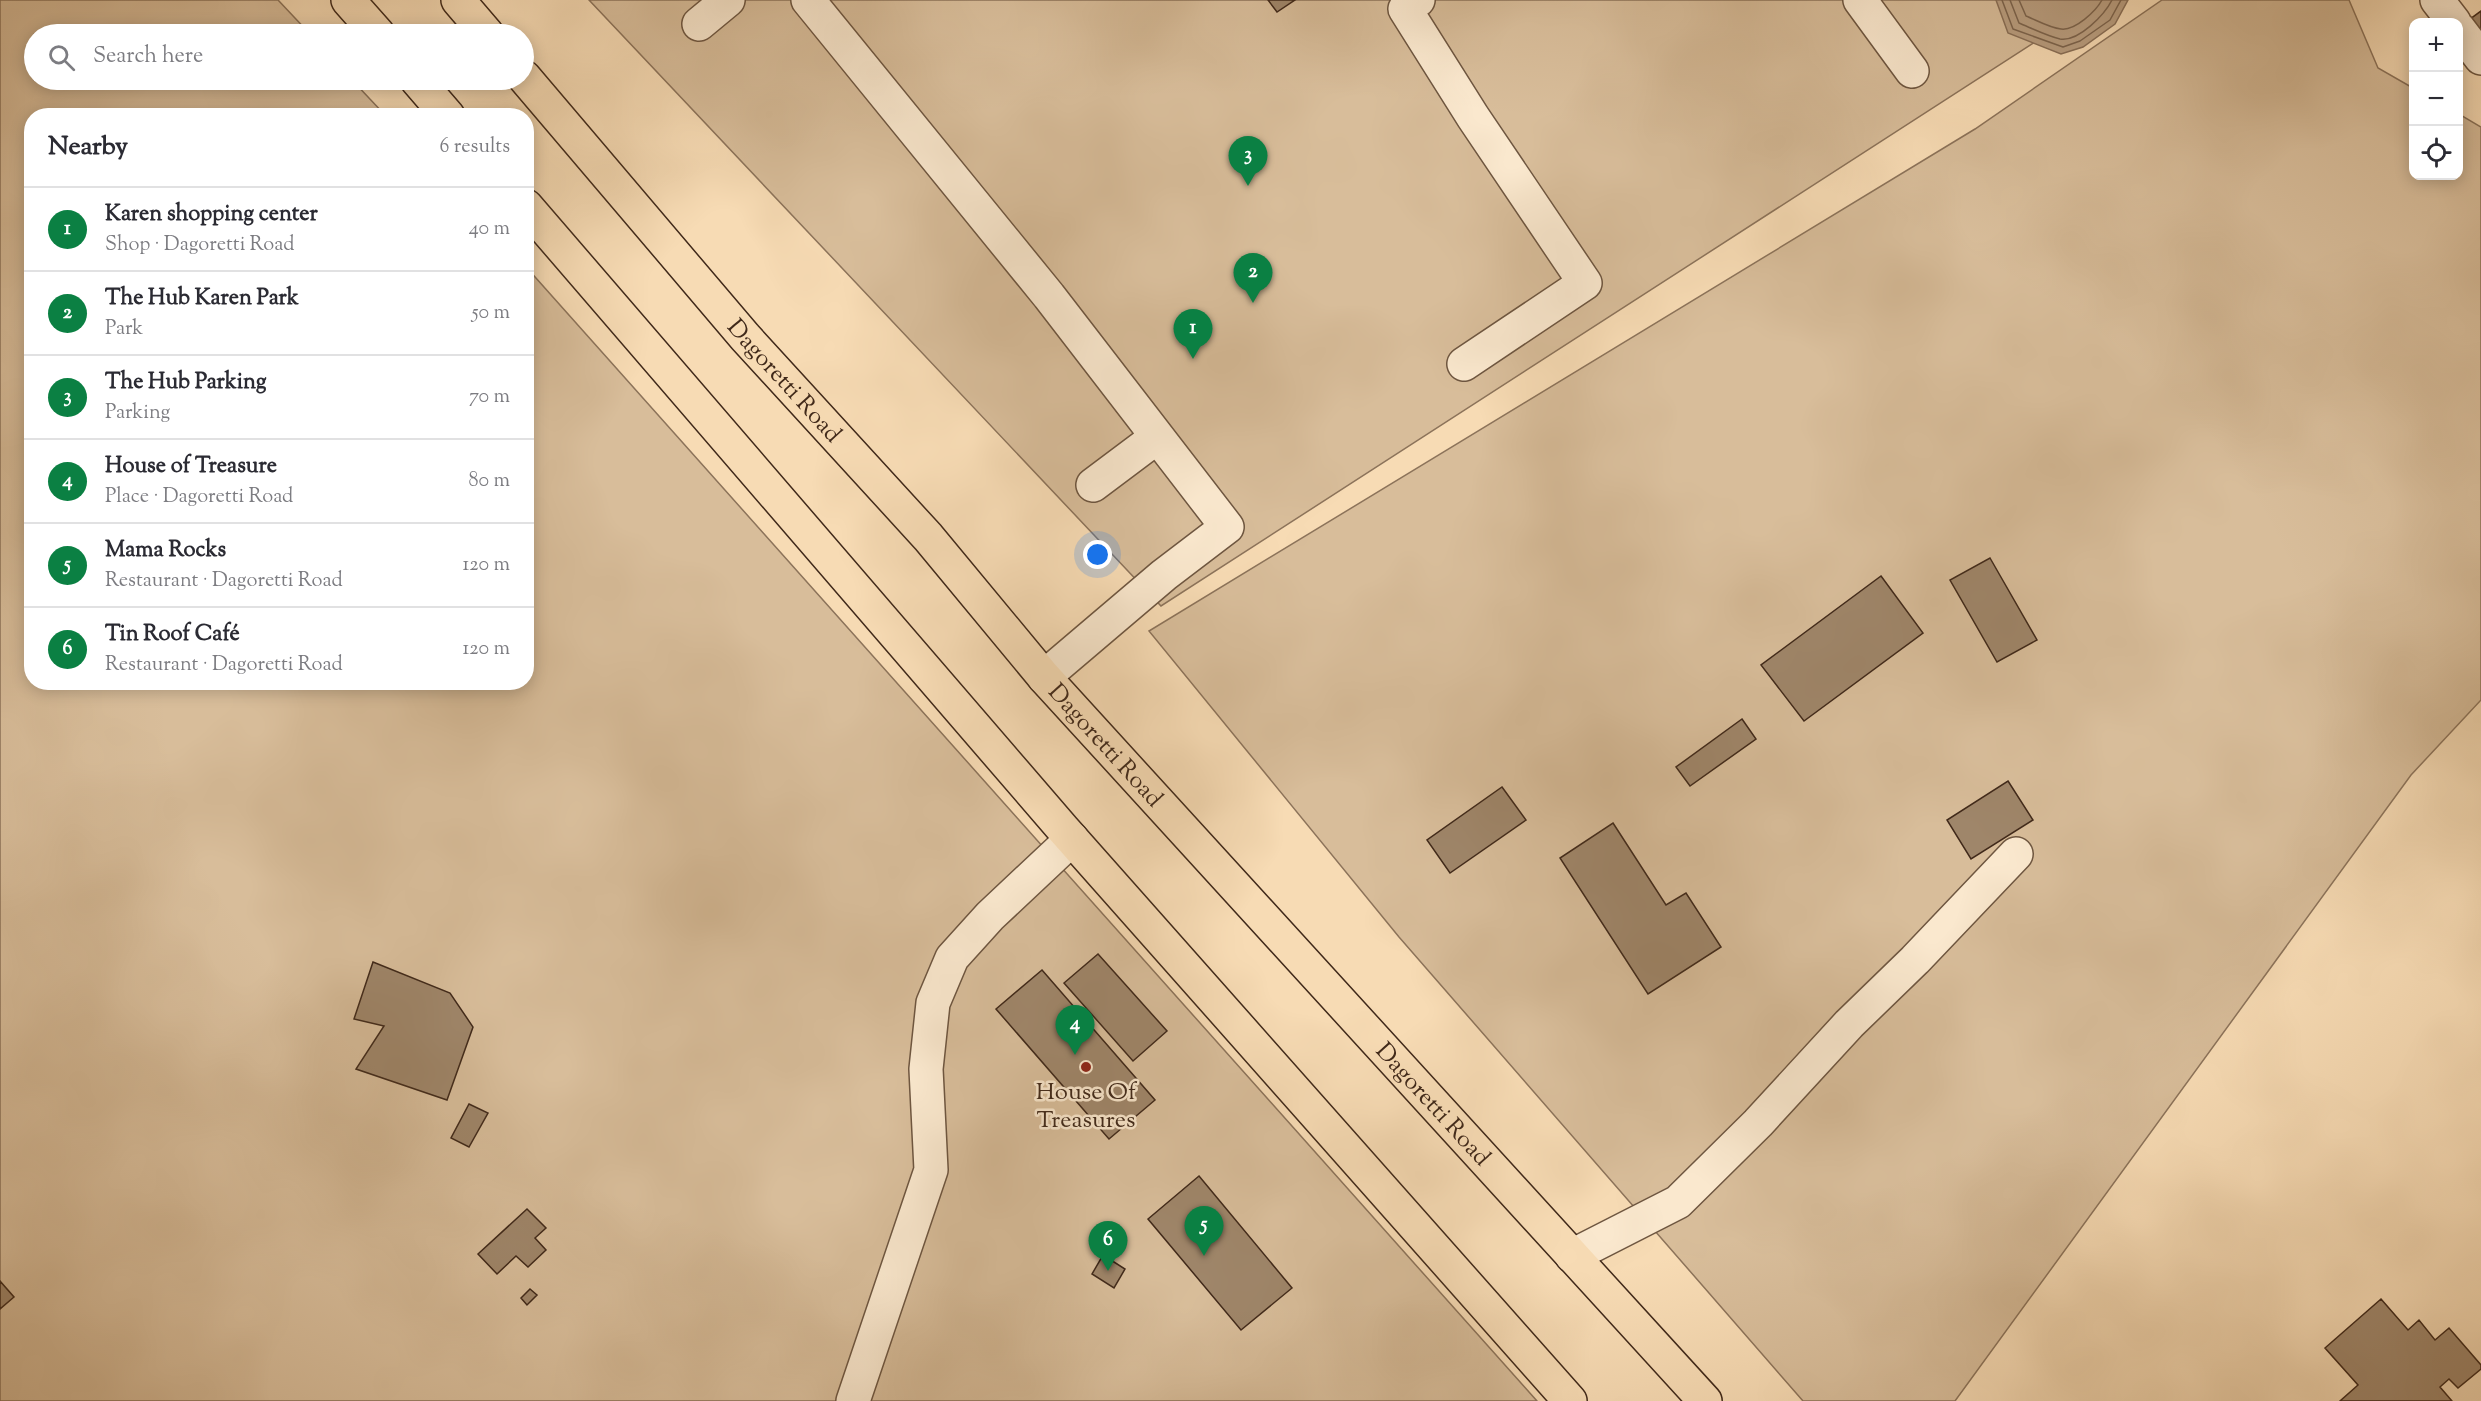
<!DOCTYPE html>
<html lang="en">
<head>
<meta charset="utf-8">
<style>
  :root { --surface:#fff; --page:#f7f7f7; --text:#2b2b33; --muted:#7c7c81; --line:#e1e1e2; --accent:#0b8043 }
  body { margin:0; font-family:"Sorts Mill Goudy",serif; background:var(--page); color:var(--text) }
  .controls { position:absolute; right:18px; top:18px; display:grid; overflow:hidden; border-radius:12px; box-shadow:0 3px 15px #0003 }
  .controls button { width:54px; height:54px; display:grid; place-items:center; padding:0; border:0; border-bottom:2px solid var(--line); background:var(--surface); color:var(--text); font:30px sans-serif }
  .you { position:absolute; left:1098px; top:555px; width:21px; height:21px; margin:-15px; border:4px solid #fff; border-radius:50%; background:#1a73e8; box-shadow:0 0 0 9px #1a73e833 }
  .badge { display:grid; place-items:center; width:39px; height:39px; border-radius:50%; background:var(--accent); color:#fff; font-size:20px; font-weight:700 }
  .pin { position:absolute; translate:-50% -50px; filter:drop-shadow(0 2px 3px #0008) }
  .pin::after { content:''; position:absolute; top:32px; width:21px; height:18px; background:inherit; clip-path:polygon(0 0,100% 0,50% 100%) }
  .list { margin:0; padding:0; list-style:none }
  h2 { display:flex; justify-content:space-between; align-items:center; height:78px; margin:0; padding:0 24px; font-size:26px }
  h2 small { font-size:20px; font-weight:400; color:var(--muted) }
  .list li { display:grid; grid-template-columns:39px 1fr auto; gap:18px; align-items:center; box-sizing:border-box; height:84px; padding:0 24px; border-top:2px solid var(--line) }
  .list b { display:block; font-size:22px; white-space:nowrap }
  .list p { margin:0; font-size:20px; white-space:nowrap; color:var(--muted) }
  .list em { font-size:20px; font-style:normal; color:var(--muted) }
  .icon { flex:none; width:33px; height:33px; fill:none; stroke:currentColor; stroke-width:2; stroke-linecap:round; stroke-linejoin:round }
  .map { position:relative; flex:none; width:2481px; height:1401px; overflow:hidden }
  .search { position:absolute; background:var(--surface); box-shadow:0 3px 15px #0003; left:24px; top:24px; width:510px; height:66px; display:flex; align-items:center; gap:15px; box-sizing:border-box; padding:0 21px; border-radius:33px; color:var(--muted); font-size:22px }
  .panel { position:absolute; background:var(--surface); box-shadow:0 3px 15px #0003; left:24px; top:108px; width:510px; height:582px; border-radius:24px }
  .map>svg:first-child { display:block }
</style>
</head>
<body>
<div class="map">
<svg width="2481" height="1401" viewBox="0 0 2481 1401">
  <rect width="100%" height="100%" fill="#f7dbb4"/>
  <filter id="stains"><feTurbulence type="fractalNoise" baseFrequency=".00333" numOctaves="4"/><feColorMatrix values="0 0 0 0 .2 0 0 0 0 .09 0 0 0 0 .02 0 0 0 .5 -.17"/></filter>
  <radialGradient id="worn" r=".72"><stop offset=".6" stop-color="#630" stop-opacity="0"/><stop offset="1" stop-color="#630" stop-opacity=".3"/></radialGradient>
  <!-- green -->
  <path fill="#d8bd9a" stroke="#8c735a" stroke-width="1.5" d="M0 0H278L310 34H34V80H352L385 115 32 116V682H526L527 268 1537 1401H0Z
    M589 0H2100L1161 606Z
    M2162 0H2349L2378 68 2413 88 2414 176H2458L2459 114 2481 127V700L2411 775 1955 1401H1803L1399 937 1149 631 1975 129Z"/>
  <!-- water -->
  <path fill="#b99e80" stroke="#896f57" stroke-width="1.5" d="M1996 0H2128L2115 24 2083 47 2061 54 2008 33Z"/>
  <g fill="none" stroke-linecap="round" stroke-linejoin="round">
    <!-- shore -->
    <path stroke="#7c644d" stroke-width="1.5" d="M2002 0 2013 29 2063 47 2080 41 2110 20 2121 0
      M2010 0 2019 23C2031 28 2047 36 2060 39 2079 42 2105 14 2112 0
      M2019 0 2026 16C2036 20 2050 28 2061 29 2075 31 2096 11 2102 0"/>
  </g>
  <!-- building -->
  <path fill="#9f866a" stroke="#40291a" stroke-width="1.5" d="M1268 0H1295L1277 12Z
    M2481 11V49L2462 25Z
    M1990 558 2037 640 1997 662 1950 580Z
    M1881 576 1923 633 1804 721 1761 665Z
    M1742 719 1756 739 1690 786 1676 767Z
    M2008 781 2033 820 1971 859 1947 820Z
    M1502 787 1526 820 1450 873 1427 840Z
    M1613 823 1666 905 1686 893 1721 947 1648 994 1560 858Z
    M1098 954 1167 1031 1133 1061 1064 983Z
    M373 962 450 993 473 1027 447 1100 356 1069 384 1026 354 1019Z
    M1042 970 1155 1100 1109 1139 996 1009Z
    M469 1104 488 1113 469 1147 451 1138Z
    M1199 1176 1292 1288 1241 1330 1148 1219Z
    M527 1209 546 1228 535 1238 546 1250 528 1267 516 1256 497 1274 478 1254Z
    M1103 1255 1125 1269 1114 1288 1092 1274Z
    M0 1281 14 1297 0 1309Z
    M530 1289 537 1295 527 1305 521 1298Z
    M2381 1299 2408 1330 2419 1320 2435 1340 2449 1328 2481 1365V1369L2458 1388 2449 1379 2440 1387 2452 1401H2340L2358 1385 2325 1348Z"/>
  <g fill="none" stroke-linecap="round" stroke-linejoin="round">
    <defs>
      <path id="minor" d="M808 0 1049 296 1227 527 1164 575 1044 677
        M1418 0 1405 9 1473 117 1585 283 1464 364
        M1860 0 1912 71
        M2437 0 2454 22
        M699 24 728 0
        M2458 28 2481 58
        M1093 485 1157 437
        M1572 1256 1678 1202 1758 1123 1849 1024 1915 960 2016 854
        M853 1401 931 1170 926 1069 933 1003 952 958 990 916 1072 839"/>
      <g id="major">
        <path d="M348 0 378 34"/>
        <path d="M458 0 487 34"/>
        <path id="s1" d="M524 77 745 337 928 537 1044 677 1705 1401"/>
        <path d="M417 80 448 116"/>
        <path d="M526 206 1063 829 1570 1401"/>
      </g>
    </defs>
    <!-- minor casing -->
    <use href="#minor" stroke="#6e5640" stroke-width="36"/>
    <!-- major casing -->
    <use href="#major" stroke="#40291a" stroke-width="36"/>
    <!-- minor -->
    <use href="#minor" stroke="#fae8ce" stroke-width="33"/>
    <!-- major -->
    <use href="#major" stroke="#f7dbb4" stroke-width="33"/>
  </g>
  <!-- markers -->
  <circle fill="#8f2418" stroke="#fae8ce" stroke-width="2" cx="1086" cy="1067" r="6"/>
  <g text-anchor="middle" stroke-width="5" stroke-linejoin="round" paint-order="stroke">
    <!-- street labels -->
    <g font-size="24" fill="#40291a" stroke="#fae8ce">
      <text dy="8" stroke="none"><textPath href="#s1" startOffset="400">Dagoretti Road</textPath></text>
      <text dy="8" stroke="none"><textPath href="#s1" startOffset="886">Dagoretti Road</textPath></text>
      <text dy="8" stroke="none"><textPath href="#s1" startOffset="1372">Dagoretti Road</textPath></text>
    </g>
    <!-- poi labels -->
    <g font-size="24" fill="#40291a" stroke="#fae8ce">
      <text x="1086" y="1099">House Of<tspan x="1086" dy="28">Treasures</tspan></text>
    </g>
  </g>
  <rect width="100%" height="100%" filter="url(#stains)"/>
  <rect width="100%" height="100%" fill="url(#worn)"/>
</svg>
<div class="controls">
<button>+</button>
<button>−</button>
<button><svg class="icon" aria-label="locate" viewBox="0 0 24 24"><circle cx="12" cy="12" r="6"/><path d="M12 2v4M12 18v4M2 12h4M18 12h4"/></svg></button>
</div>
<div class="you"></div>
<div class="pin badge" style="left:1193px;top:359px">1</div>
<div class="pin badge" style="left:1253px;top:303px">2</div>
<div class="pin badge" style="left:1248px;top:186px">3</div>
<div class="pin badge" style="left:1075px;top:1055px">4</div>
<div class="pin badge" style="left:1204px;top:1256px">5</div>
<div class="pin badge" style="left:1108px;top:1271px">6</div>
<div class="search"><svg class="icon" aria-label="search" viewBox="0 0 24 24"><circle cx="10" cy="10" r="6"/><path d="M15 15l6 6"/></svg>Search here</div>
<section class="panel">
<h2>Nearby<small>6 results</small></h2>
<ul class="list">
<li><span class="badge">1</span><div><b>Karen shopping center</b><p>Shop · Dagoretti Road</p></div><em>40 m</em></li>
<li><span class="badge">2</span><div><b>The Hub Karen Park</b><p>Park</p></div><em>50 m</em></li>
<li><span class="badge">3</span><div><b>The Hub Parking</b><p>Parking</p></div><em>70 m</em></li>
<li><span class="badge">4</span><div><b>House of Treasure</b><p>Place · Dagoretti Road</p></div><em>80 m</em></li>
<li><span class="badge">5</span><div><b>Mama Rocks</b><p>Restaurant · Dagoretti Road</p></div><em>120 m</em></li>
<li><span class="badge">6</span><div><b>Tin Roof Café</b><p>Restaurant · Dagoretti Road</p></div><em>120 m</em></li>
</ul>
</section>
</div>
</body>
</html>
